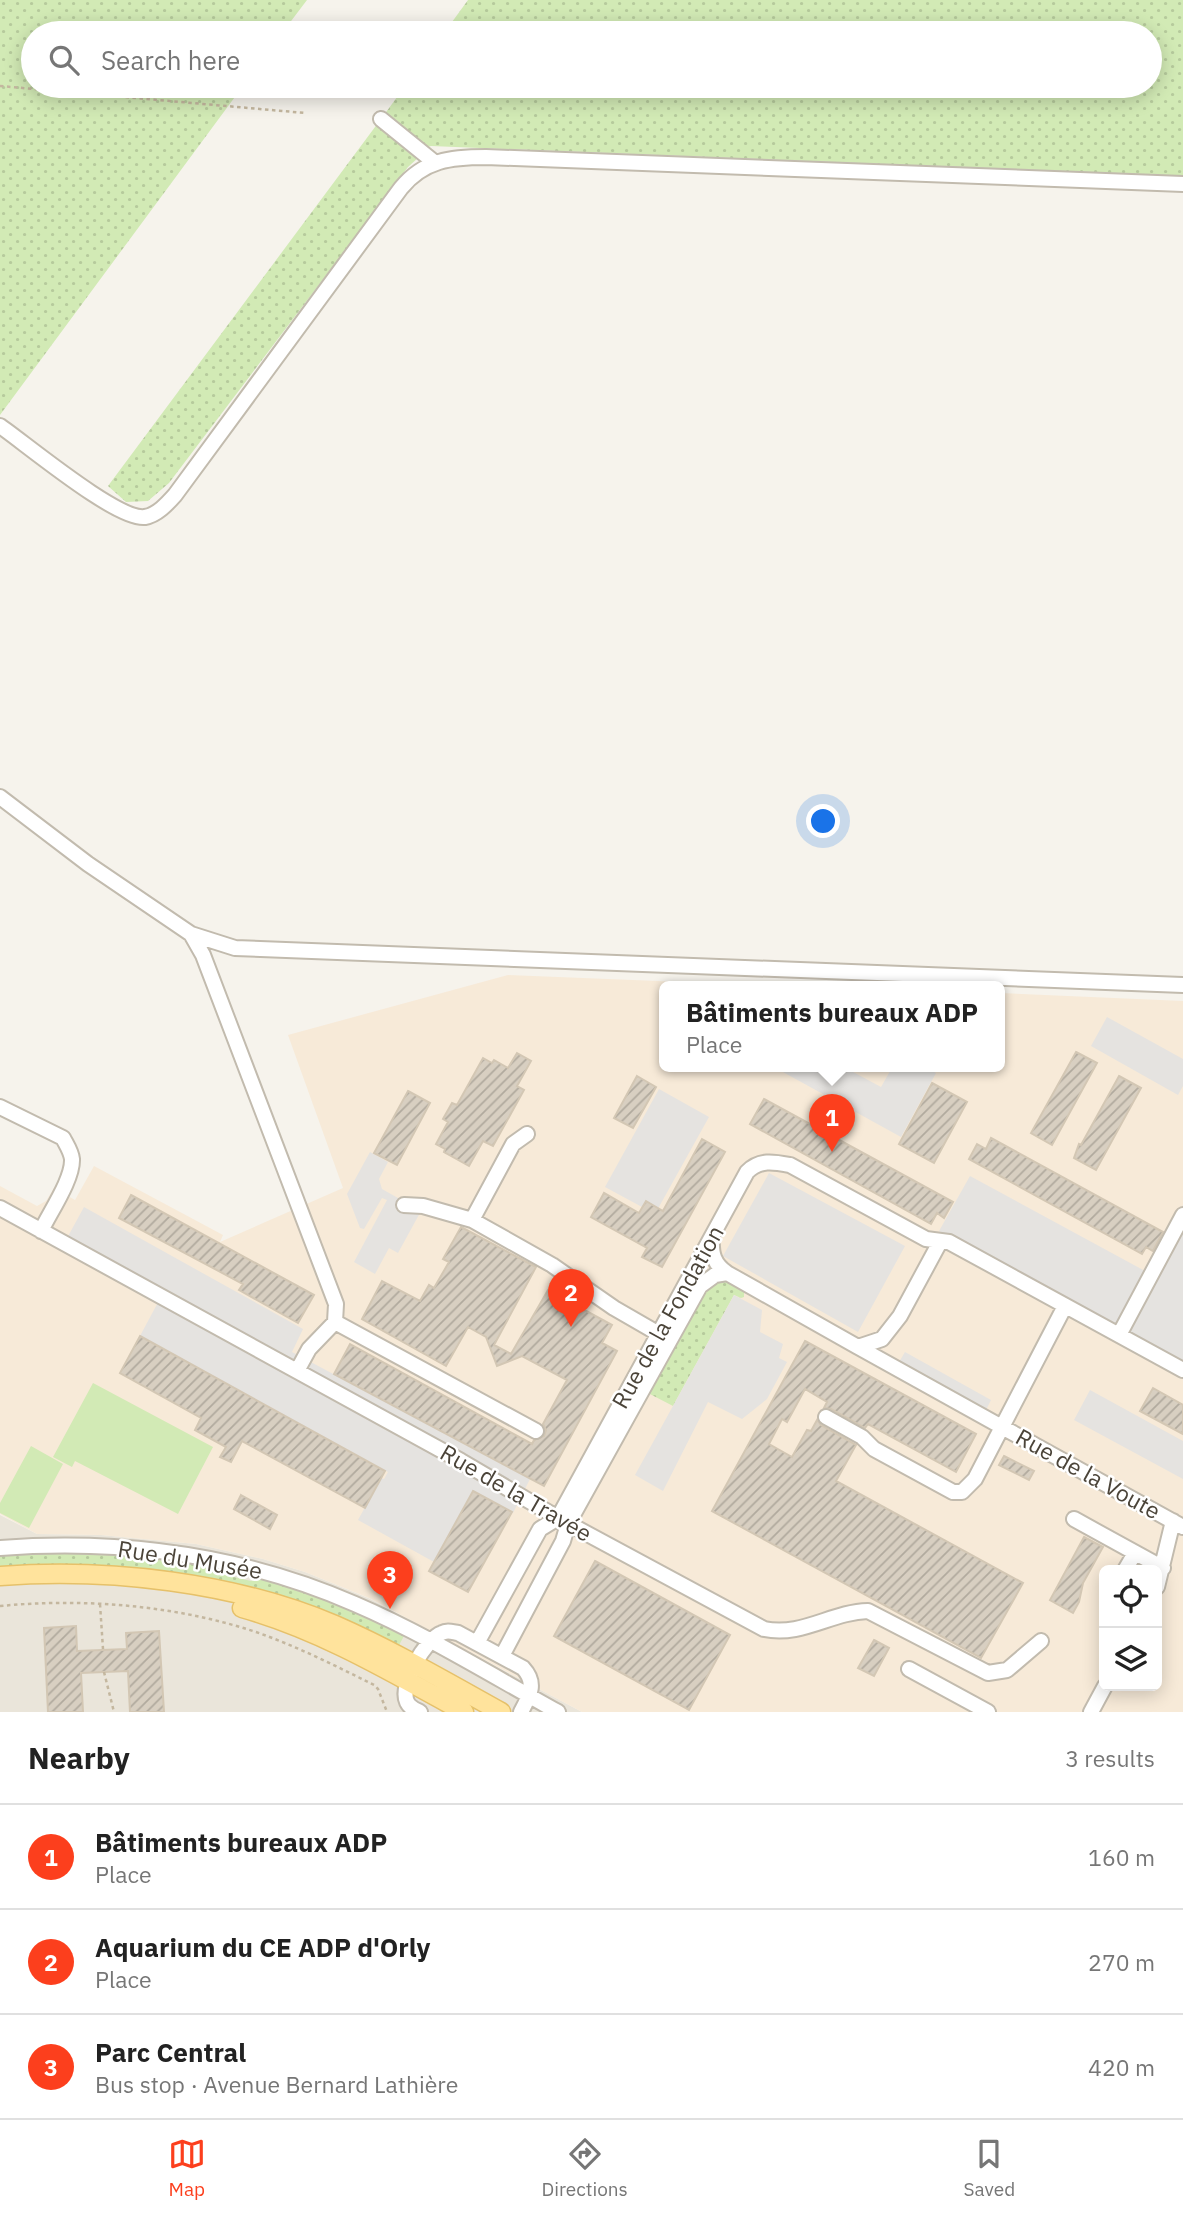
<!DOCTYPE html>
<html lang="en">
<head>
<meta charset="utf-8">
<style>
  :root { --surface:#fff; --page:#f2f2f2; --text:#222; --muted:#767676; --line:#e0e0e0; --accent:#fc3f1d }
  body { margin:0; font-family:"IBM Plex Sans",sans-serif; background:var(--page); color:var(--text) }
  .controls { position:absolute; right:21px; bottom:21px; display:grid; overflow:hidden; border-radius:10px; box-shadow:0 4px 18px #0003 }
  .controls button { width:63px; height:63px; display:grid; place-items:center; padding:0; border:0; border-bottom:2px solid var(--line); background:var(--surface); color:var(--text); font:35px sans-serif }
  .you { position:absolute; left:824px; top:822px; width:24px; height:24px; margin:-18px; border:5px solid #fff; border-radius:50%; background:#1a73e8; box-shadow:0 0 0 10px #1a73e833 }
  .badge { display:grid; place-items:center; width:46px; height:46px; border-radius:50%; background:var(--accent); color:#fff; font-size:23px; font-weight:700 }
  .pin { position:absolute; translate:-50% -58px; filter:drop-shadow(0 2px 4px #0008) }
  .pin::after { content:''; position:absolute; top:37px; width:24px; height:21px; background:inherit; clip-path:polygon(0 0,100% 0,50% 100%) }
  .popup { position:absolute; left:659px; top:981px; width:346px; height:91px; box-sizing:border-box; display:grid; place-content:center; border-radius:10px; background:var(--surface); filter:drop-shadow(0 2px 5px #0005); font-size:23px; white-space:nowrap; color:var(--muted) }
  .popup b { font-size:26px; color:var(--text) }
  .popup::after { content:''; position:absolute; left:50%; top:100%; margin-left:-14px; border:14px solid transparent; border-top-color:var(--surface) }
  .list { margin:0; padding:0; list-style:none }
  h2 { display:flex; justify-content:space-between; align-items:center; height:91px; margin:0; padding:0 28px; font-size:30px }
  h2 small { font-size:23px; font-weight:400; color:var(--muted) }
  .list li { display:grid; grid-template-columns:46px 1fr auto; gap:21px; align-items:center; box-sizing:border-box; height:105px; padding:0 28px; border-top:2px solid var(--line) }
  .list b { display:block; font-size:26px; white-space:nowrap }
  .list p { margin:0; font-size:23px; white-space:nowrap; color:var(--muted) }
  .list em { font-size:23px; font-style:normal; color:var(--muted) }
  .icon { flex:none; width:38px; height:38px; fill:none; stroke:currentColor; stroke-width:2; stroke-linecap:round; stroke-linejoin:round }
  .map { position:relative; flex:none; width:1183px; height:1712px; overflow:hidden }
  .search { position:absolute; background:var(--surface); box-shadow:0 4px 18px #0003; left:21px; right:21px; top:21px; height:77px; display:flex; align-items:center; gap:18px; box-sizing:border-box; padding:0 24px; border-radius:38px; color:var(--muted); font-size:26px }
  .sheet { height:406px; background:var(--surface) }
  nav { display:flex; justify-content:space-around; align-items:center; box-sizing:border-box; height:98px; border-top:2px solid var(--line); background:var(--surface); font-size:19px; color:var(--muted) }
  nav a { display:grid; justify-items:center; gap:4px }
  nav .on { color:var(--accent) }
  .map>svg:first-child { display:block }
</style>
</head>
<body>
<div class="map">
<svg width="1183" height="1712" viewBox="0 0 1183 1712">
  <defs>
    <pattern id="grass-dots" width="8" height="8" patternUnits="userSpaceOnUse" patternTransform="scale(1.75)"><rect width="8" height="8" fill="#d2eab5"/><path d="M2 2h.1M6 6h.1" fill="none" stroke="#b6ca9c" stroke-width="1.8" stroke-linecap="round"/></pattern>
    <pattern id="building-hatch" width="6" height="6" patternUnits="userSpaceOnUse" patternTransform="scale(1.75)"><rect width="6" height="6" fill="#d8cfc1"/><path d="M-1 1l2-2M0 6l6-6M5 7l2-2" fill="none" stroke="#b1aa9e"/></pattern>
  </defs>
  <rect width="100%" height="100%" fill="#f6f3ec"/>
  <!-- residential -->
  <path fill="#eae5da" d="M0 1515 37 1534 101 1535 196 1544 263 1559 305 1572 368 1598 582 1712H0Z"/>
  <!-- commercial -->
  <path fill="#f7ead8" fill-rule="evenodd" d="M508 975 786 986H664V1066H1000V993L1183 1001V1712H582L369 1598 305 1572 263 1559 196 1544 101 1535 37 1534 0 1514V1186L37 1206 46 1201 54 1188 75 1200 94 1166 223 1235 220 1242 343 1188 288 1035ZM1104 1570H1157V1686H1104Z"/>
  <!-- grass -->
  <path fill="url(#grass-dots)" d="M0 0H307L282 33H33V86H243L0 415Z
    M468 0H1183V176L431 146 425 148 384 115 405 86H1150V33H444Z
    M378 123 419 157 408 167 169 483 148 501 126 502 108 486Z
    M725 1279 744 1289V1297L741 1298 734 1295 673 1406 646 1392 709 1283Z
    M84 1552 204 1565 208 1571 251 1581 257 1577 342 1606 404 1636 398 1647 239 1592 0 1571V1555Z"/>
  <!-- garden -->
  <path fill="#d2eab5" d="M93 1383 213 1447 178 1514 75 1461 72 1467 53 1457Z
    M31 1446 63 1464 29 1528 0 1513V1503Z"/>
  <!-- parking -->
  <path fill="#e5e3e0" d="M1107 1017 1183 1059V1086L1178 1095 1091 1046Z
    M772 1066H842L881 1087 893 1066H923L936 1073 901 1137Z
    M659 1089 709 1117 655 1214 605 1187Z
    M370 1152 388 1162 379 1179 382 1189 421 1211 398 1253 389 1248 375 1274 354 1262 387 1200 382 1198 364 1229 360 1228 347 1194Z
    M769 1173 905 1246 858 1332 723 1256Z
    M970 1176 1145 1271 1183 1205V1364L939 1231Z
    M84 1207 303 1329 292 1352 530 1479 513 1513 472 1492 434 1562 358 1520 381 1478 384 1479 388 1472 140 1336 163 1293 66 1240Z
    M734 1295 762 1310 760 1332 783 1344 779 1358 787 1362 767 1399 742 1419 708 1402 663 1491 635 1475Z
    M905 1352 991 1400 986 1410 899 1362Z
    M1090 1390 1183 1441V1479L1074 1420Z"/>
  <!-- building -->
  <path fill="url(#building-hatch)" stroke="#d3c7b4" stroke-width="2" d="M1076 1052 1097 1063 1052 1145 1031 1133Z
    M517 1053 531 1061 517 1086 524 1090 493 1146 483 1141 469 1166 444 1152 445 1149 436 1144 448 1122 443 1119 452 1103 457 1105 483 1058 492 1063 494 1060 508 1068Z
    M637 1076 656 1087 633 1128 614 1118Z
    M1119 1076 1141 1088 1096 1170 1074 1158 1079 1144 1081 1145Z
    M932 1083 967 1102 934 1163 899 1144Z
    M408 1091 430 1103 397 1165 374 1153Z
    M764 1099 953 1202 944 1218 937 1213 931 1224 750 1124Z
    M991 1138 1163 1232 1153 1251 1146 1247 1142 1254 969 1159 977 1144 986 1149Z
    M702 1139 725 1152 662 1267 642 1257 647 1248 591 1217 604 1193 639 1213 646 1201 663 1211Z
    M131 1195 314 1295 298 1323 239 1290 243 1284 119 1218Z
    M461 1227 536 1267 494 1345 511 1354 548 1290 612 1325 602 1343 617 1351 544 1486 334 1374 350 1344 532 1444 534 1440 544 1436 546 1430 543 1424 567 1380 522 1356 497 1366 486 1337 468 1327 446 1366 362 1319 382 1281 420 1301 429 1285 434 1288 449 1262 443 1259Z
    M140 1336 385 1471 365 1508 242 1441 231 1462 220 1457 226 1447 195 1430 201 1418 120 1373Z
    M805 1341 976 1434 956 1472 868 1424 865 1428 831 1409 824 1408 827 1402 805 1389 787 1422 782 1419 769 1444 792 1457 807 1430 811 1431 817 1420 821 1425 856 1445 836 1481 1023 1583 981 1658 712 1511Z
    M1153 1388 1183 1405V1434L1140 1411Z
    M1004 1456 1034 1471 1029 1480 999 1465Z
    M473 1491 512 1512 468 1592 429 1571Z
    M241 1495 277 1515 270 1529 234 1509Z
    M1084 1537 1103 1547 1083 1583 1079 1602 1073 1613 1050 1600Z
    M595 1561 730 1635 689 1710 554 1636Z
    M76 1626 77 1651 127 1649 126 1633 159 1631 164 1712H130L128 1671 81 1673 83 1712H48L44 1628Z
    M874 1640 889 1648 874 1676 858 1668Z"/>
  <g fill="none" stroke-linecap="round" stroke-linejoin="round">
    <defs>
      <path id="minor" d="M381 119 434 162
        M0 426C26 444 118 521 145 517 157 515 167 504 175 495L401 188C424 160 451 157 486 157L1183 184
        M0 797 88 864 191 934 235 948 1183 985
        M191 934 203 955 336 1304 335 1322 309 1349 297 1371
        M0 1107 63 1138C66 1144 71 1151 72 1159 73 1179 50 1212 41 1231
        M527 1134 513 1144 472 1220 552 1265 614 1308 666 1338
        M404 1205 423 1206 472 1220
        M0 1208 461 1461 558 1518 764 1629C802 1637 831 1612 868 1611L988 1673 1007 1670 1041 1641
        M712 1238C711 1254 714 1264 727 1273
        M1065 1306 1002 1427 1183 1527
        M335 1322 536 1431
        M1119 1335 1183 1215
        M826 1417 862 1437 874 1449 953 1492H962L975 1479 1002 1427 858 1347
        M1074 1519 1163 1568
        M0 1548C122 1539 243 1555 355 1604 425 1634 491 1675 558 1712
        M1125 1570 1135 1553
        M1157 1587 1173 1521
        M477 1643 540 1529 558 1518 747 1172C760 1159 774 1162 790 1165L926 1239 949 1242 1183 1370
        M502 1656 563 1541 568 1524 700 1286 715 1275 727 1273 858 1347 882 1339 900 1316 940 1242
        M909 1669 988 1712
        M420 1712C414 1709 410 1708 407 1702 399 1685 425 1639 442 1633 447 1630 452 1632 458 1633L523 1668C537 1683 530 1695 521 1712
        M1091 1712 1105 1686"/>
      <path id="major" d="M0 1576C109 1568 234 1582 335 1625 392 1650 447 1682 501 1712
        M242 1608C321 1630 393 1673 464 1712"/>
    </defs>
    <!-- minor casing -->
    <use href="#minor" stroke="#c2bbae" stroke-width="18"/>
    <!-- major casing -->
    <use href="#major" stroke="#e6c16a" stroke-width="21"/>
    <!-- path -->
    <path stroke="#c4b79f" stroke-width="2.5" stroke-dasharray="3.5 3.5" stroke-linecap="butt" d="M0 86 305 113
      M100 1604 103 1649
      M0 1606C85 1598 174 1605 256 1632 296 1646 336 1666 374 1685L378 1689 387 1712
      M104 1672 114 1712"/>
    <!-- minor -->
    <use href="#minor" stroke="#fff" stroke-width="14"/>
    <!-- major -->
    <use href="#major" stroke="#ffe39c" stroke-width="18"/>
  </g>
  <g text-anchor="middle" stroke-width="5" stroke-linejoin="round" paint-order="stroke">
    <!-- street labels -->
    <g font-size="23" fill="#4b4439" stroke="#fff">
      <text transform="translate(668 1317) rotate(-61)" y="8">Rue de la Fondation</text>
      <text transform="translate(1088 1474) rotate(29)" y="8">Rue de la Voute</text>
      <text transform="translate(516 1493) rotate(30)" y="8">Rue de la Travée</text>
      <text transform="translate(190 1560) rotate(9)" y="8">Rue du Musée</text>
    </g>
  </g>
</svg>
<div class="controls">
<button><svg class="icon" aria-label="locate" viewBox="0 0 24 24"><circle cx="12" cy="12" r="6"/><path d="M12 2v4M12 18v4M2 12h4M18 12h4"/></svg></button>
<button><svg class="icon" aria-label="layers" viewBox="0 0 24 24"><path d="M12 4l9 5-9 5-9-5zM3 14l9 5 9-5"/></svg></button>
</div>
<div class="you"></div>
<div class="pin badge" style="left:832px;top:1152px">1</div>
<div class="popup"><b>Bâtiments bureaux ADP</b>Place</div>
<div class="pin badge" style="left:571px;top:1327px">2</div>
<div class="pin badge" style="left:390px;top:1609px">3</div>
<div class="search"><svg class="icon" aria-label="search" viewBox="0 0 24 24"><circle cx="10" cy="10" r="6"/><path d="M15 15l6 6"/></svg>Search here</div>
</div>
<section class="sheet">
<h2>Nearby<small>3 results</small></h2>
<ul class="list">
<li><span class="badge">1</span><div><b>Bâtiments bureaux ADP</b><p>Place</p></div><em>160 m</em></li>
<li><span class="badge">2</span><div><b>Aquarium du CE ADP d'Orly</b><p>Place</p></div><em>270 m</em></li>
<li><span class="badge">3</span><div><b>Parc Central</b><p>Bus stop · Avenue Bernard Lathière</p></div><em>420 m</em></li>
</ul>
</section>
<nav>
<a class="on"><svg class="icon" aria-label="map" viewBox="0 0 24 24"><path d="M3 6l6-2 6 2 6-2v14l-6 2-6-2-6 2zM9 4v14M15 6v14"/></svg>Map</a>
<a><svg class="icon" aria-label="directions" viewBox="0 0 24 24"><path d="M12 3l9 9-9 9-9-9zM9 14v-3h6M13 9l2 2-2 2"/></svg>Directions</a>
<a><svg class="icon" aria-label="saved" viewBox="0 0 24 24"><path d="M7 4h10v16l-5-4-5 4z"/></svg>Saved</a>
</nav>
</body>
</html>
